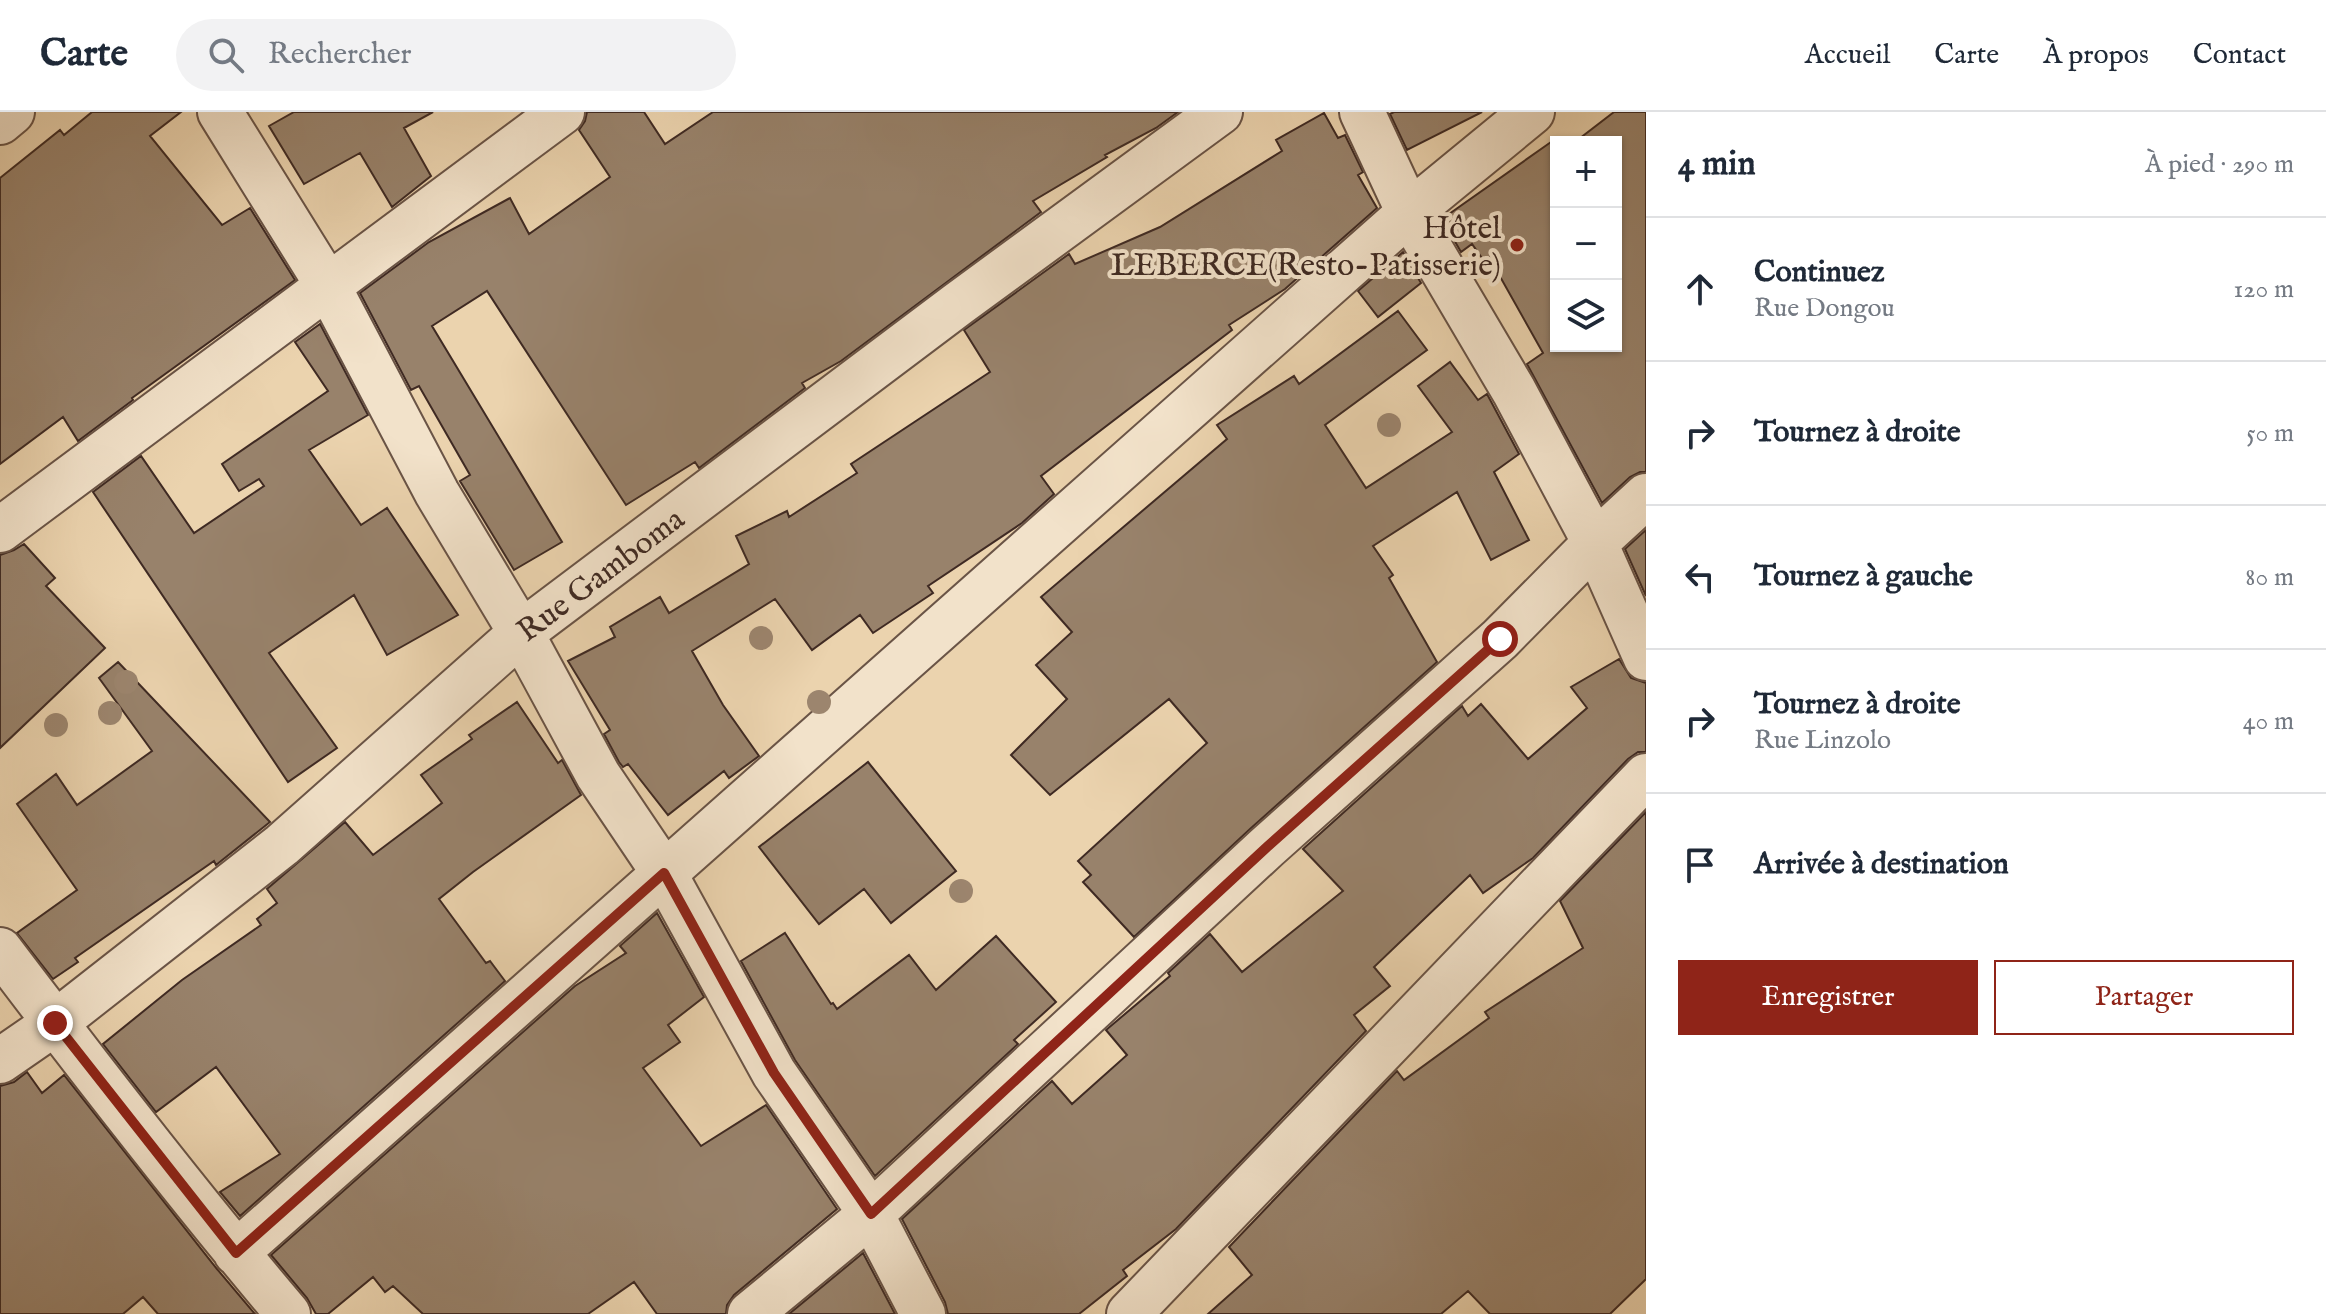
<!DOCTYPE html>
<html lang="fr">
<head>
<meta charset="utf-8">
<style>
  :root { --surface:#fff; --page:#f2f2f3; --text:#1f2937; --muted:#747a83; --line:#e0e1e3; --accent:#8f2418 }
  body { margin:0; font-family:"IM FELL English",serif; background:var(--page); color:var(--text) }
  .controls { position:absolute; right:24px; top:24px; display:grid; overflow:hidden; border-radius:0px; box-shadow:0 2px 6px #0004 }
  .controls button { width:72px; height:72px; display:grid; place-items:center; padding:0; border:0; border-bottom:2px solid var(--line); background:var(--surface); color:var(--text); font:40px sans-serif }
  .stop { position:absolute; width:24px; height:24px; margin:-18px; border:6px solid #8f2418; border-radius:50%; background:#fff }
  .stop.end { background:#8f2418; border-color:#fff; box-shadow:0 2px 8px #0008 }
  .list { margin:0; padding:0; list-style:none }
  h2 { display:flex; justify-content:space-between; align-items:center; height:104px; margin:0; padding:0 32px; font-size:34px }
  h2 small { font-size:26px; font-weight:400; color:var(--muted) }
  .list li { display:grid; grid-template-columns:52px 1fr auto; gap:24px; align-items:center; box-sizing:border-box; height:144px; padding:0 32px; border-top:2px solid var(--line) }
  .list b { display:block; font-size:30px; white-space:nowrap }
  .list p { margin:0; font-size:26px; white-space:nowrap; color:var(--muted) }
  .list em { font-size:26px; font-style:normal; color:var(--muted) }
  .actions { display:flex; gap:16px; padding:24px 32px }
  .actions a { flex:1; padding:18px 0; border:2px solid var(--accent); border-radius:0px; text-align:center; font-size:28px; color:var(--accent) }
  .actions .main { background:var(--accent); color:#fff }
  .icon { flex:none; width:44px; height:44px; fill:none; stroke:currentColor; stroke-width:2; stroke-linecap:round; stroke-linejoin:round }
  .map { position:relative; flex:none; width:1646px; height:1202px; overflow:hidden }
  header { display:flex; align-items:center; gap:48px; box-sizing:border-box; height:112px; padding:0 40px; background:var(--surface); border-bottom:2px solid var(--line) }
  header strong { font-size:38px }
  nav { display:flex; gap:44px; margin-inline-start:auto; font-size:28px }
  .search { width:560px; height:72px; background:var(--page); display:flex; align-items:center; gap:20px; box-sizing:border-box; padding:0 28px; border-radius:44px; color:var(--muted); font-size:30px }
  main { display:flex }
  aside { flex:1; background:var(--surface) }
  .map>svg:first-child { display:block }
</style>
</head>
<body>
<header>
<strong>Carte</strong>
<div class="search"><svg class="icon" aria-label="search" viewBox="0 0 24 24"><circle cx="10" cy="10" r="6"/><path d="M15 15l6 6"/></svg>Rechercher</div>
<nav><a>Accueil</a><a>Carte</a><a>À propos</a><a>Contact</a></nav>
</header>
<main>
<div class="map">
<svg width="1646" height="1202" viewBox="0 0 1646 1202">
  <rect width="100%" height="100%" fill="#ebd3ae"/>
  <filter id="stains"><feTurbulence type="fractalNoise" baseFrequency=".0025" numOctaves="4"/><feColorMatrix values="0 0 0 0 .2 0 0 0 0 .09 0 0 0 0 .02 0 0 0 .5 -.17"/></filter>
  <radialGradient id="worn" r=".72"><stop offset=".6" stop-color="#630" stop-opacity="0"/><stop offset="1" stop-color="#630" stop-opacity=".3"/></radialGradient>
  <!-- building -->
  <path fill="#98826b" stroke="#3f2a23" stroke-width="2" d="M92 0H181L150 24 222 113 250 96 295 168 132 286 133 288 78 329 63 305 0 352V66L60 18 64 23Z
    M294 0H433L404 16 431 64 392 95 360 41 304 72 269 14Z
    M587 0H644L665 32 713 0H1178L1156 16 1105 43 1107 45 1033 89 1041 100 841 249 802 271 805 276 699 356 695 350 626 393 487 179 432 214 562 430 514 458 460 369 470 363 419 274 411 278 360 181 429 130 510 86 529 122 610 65 579 18 585 9Z
    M1394 0H1482L1407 38 1390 2Z
    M1614 0H1646V360H1640L1630 365 1602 391 1527 252 1543 241 1489 145 1484 149 1472 132 1461 140 1442 107 1551 30 1556 36V234H1616V30H1575Z
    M1324 1 1338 26 1345 23 1363 60 1358 63 1377 96 1285 177 1229 213 1232 218 1041 364 1054 382 1022 411 928 474 933 481 873 521 860 503 812 538 775 487 692 539 723 593 759 644 729 666 724 659 668 703 628 652 623 655 619 650 604 622 610 618 568 549 615 525 610 515 660 485 669 501 749 452 736 424 787 399 789 405 857 361 851 352 990 260 964 218 1069 142 1075 152 1160 115 1282 39 1276 28Z
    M1403 140 1421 171 1378 205 1358 179Z
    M1398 199 1427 238 1325 313 1366 376 1452 320 1418 274 1450 250 1478 288 1487 282 1519 342 1494 360 1529 428 1491 448 1457 380 1373 434 1393 463 1389 466 1437 550 1250 717 1134 825 1083 770 1091 763 1078 749 1207 631 1169 587 1050 683 1011 643 1067 587 1036 553 1072 520 1041 485 1227 327 1217 313 1294 264 1299 272Z
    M320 212 368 303 309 338 361 413 387 396 458 503 387 543 354 483 269 541 337 636 288 670 93 380 141 344 194 421 264 374 259 367 239 379 222 352 328 279 295 230Z
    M1646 418V484L1625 437Z
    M24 432 55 466 46 474 105 536 0 636V443L14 438Z
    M1619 547 1631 566 1646 571V640H1638L1628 647 1533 746 1483 781 1470 763 1374 855 1390 874 1354 903 1366 919 1176 1117 1123 1158 1127 1164 1079 1202H948L945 1190 902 1107 1052 969 1072 992 1127 943 1106 918 1170 864 1168 861 1210 822 1242 860 1343 779 1303 737 1462 594 1468 604 1481 592 1528 647 1587 596 1571 575Z
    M118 550 270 710 216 753 214 749 75 846 78 850 53 867 17 821 77 778 17 692 56 662 77 693 152 639 99 566Z
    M517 590 558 651 562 648 581 683 473 760 439 787 486 851 490 849 505 869 240 1104 220 1080 280 1042 216 955 156 1000 103 932 182 868 261 813 257 807 277 791 267 777 345 710 373 743 442 691 421 663 472 627 469 623Z
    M868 650 956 759 891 811 864 777 819 812 759 735Z
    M1646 700V1167L1610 1202H1490L1468 1179 1441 1202H1208L1252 1163 1229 1135 1397 959 1404 968 1489 906 1485 900 1583 836 1560 789Z
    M657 801 704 885 668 913 680 930 643 956 701 1034 766 993 837 1097 734 1183 727 1193 726 1202H657L634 1170 588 1202H423L393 1174 385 1180 373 1165 328 1202H316L307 1186 271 1143 575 874 626 841 620 834Z
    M785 821 831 892 833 891 837 897 909 843 936 878 996 824 1056 890 1014 928 1018 932 875 1064 795 948 741 849Z
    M27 960 42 981 64 963 217 1157 255 1202H158L143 1185 123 1202H0V974L14 970Z
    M863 1141 895 1202H789Z"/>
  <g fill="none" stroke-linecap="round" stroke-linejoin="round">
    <defs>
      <path id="minor" d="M220 0 328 174 437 381 521 521 598 663 664 761 774 961 871 1102 923 1202
        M1362 0 1409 101 1514 279 1595 431 1646 546
        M0 10 12 0
        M0 418 562 0
        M0 838C93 961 188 1084 288 1202
        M0 949 55 911 282 733 521 521 958 192 1220 0
        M236 1141 1409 101 1532 0
        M750 1202 871 1102 1267 735 1500 527 1595 431 1646 384
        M1129 1202 1646 664"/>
    </defs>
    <!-- minor casing -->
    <use href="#minor" stroke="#6a5446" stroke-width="48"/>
    <!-- minor -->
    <use href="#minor" stroke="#f2e2ca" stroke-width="44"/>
  </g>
  <!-- trees -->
  <g fill="#9c856e">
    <circle cx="1389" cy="313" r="12"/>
    <circle cx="761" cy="526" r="12"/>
    <circle cx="126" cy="570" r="12"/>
    <circle cx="819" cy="590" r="12"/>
    <circle cx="110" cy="601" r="12"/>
    <circle cx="56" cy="613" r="12"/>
    <circle cx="961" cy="779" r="12"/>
  </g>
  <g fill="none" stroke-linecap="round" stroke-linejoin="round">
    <!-- route -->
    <path stroke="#8f2418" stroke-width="10" d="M55 911 236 1141 664 761 774 961 871 1102 1267 735 1500 527"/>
  </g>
  <!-- markers -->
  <circle fill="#8f2418" stroke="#f2e2ca" stroke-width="3" cx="1517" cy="133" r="8"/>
  <g text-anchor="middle" stroke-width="8" stroke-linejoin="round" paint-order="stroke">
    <!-- poi labels -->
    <g font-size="32" fill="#3f2a23" stroke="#f2e2ca" text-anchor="end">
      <text x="1501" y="126">Hôtel<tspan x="1501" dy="37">LEBERCE(Resto-Patisserie)</tspan></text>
    </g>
    <!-- street labels -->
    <g font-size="32" fill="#3f2a23" stroke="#f2e2ca">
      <text transform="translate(600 462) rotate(-37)" y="11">Rue Gamboma</text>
    </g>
  </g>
  <rect width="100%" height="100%" filter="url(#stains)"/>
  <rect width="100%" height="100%" fill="url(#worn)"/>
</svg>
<div class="controls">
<button>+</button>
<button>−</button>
<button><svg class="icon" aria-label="layers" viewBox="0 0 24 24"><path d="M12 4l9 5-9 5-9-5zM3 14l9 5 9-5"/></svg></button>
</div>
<div class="stop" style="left:1500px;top:527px"></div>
<div class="stop end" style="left:55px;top:911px"></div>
</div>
<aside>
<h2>4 min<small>À pied · 290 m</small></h2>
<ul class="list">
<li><svg class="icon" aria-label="ahead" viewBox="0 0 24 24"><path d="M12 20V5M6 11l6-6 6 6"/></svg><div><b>Continuez</b><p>Rue Dongou</p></div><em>120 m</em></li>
<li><svg class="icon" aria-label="right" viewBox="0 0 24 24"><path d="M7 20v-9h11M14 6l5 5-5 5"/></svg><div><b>Tournez à droite</b></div><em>50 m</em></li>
<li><svg class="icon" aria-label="left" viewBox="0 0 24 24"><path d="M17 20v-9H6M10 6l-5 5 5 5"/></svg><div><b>Tournez à gauche</b></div><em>80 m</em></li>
<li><svg class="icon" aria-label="right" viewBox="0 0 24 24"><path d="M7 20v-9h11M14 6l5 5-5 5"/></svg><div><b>Tournez à droite</b><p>Rue Linzolo</p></div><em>40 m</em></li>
<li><svg class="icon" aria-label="arrive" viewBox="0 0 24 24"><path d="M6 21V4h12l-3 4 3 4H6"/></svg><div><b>Arrivée à destination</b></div></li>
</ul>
<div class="actions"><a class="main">Enregistrer</a><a>Partager</a></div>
</aside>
</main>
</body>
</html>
